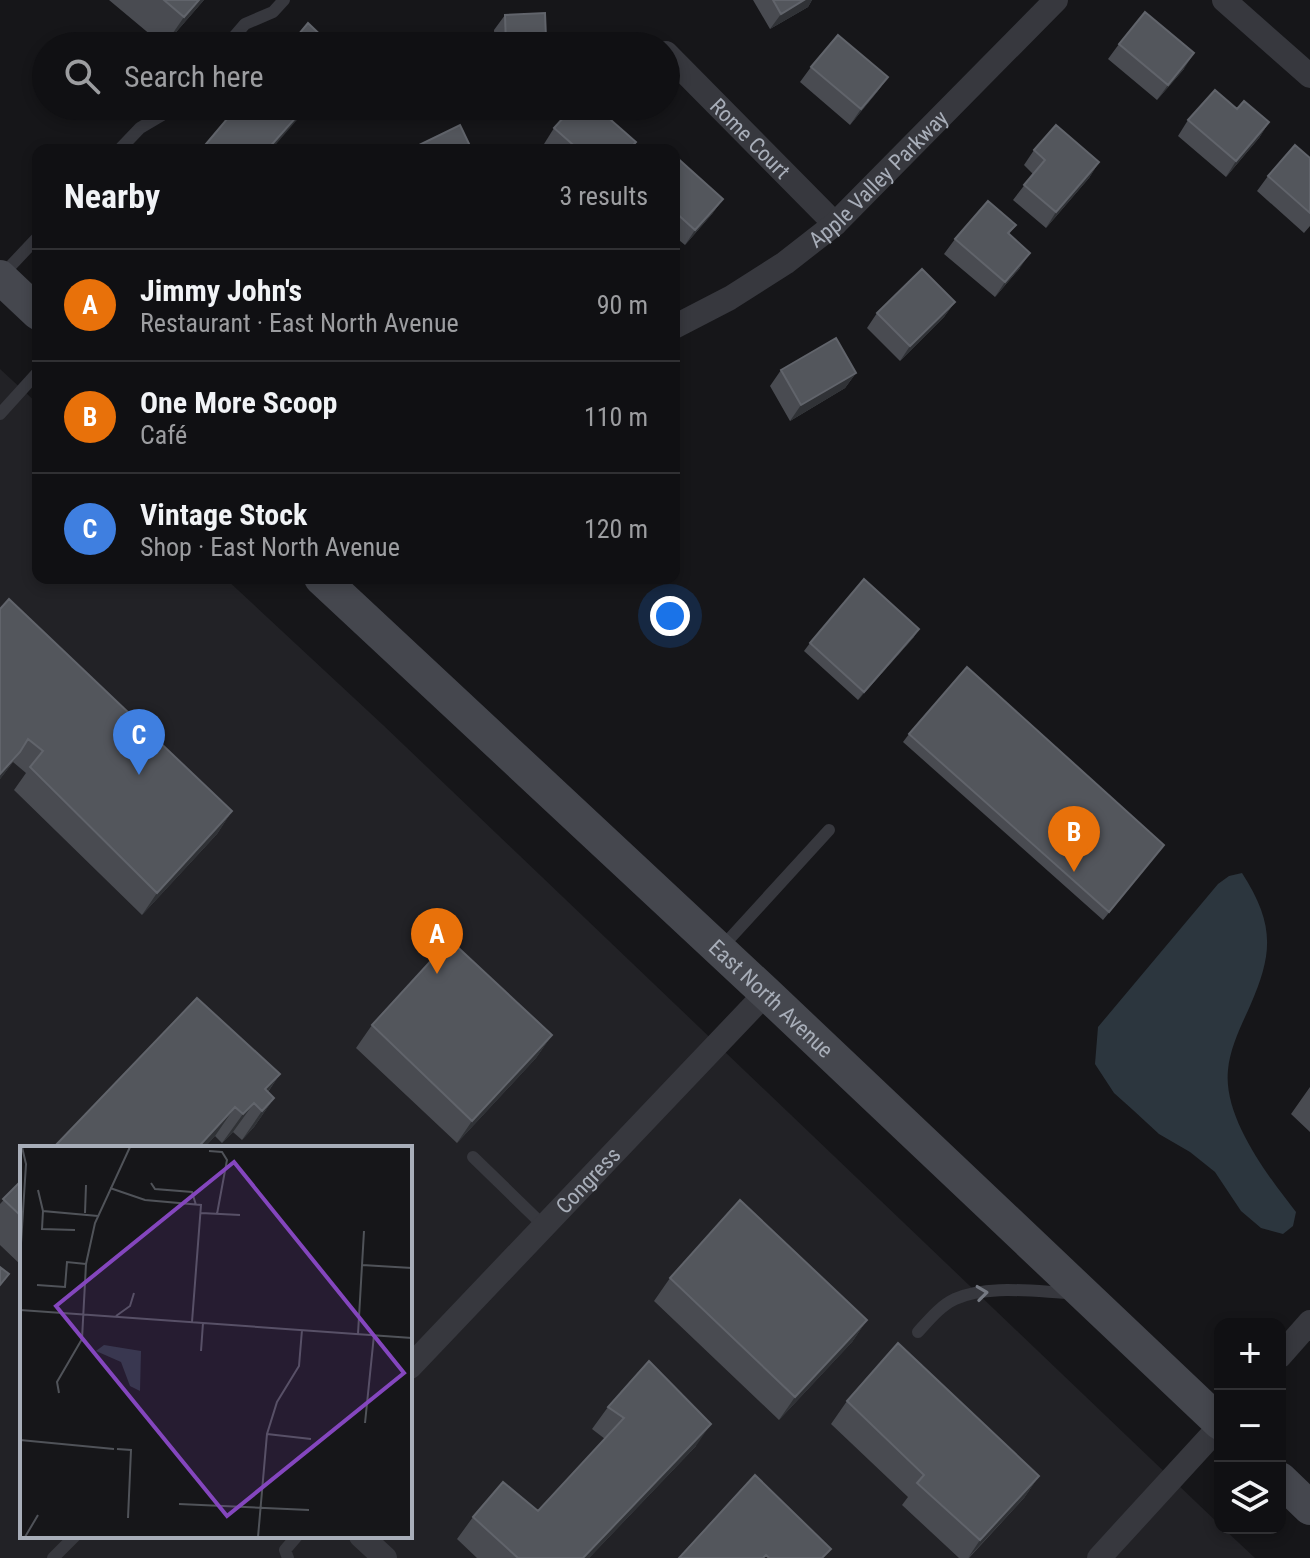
<!DOCTYPE html>
<html lang="en">
<head>
<meta charset="utf-8">
<style>
  :root { --surface:#101013; --page:#1e1e21; --text:#f1f3f6; --muted:#9c9da0; --line:#303033; --accent:#1a73e8 }
  body { margin:0; font-family:"Roboto Condensed",sans-serif; background:var(--page); color:var(--text) }
  .controls { position:absolute; right:24px; bottom:24px; display:grid; overflow:hidden; border-radius:16px; box-shadow:0 4px 12px #0003 }
  .controls button { width:72px; height:72px; display:grid; place-items:center; padding:0; border:0; border-bottom:2px solid var(--line); background:var(--surface); color:var(--text); font:40px sans-serif }
  .you { position:absolute; left:670px; top:616px; width:28px; height:28px; margin:-20px; border:6px solid #fff; border-radius:50%; background:#1a73e8; box-shadow:0 0 0 12px #1a73e833 }
  .badge { display:grid; place-items:center; width:52px; height:52px; border-radius:50%; background:var(--accent); color:#fff; font-size:26px; font-weight:700 }
  .pin { position:absolute; translate:-50% -66px; filter:drop-shadow(0 2px 4px #0008) }
  .pin::after { content:''; position:absolute; top:42px; width:28px; height:24px; background:inherit; clip-path:polygon(0 0,100% 0,50% 100%) }
  .list { margin:0; padding:0; list-style:none }
  h2 { display:flex; justify-content:space-between; align-items:center; height:104px; margin:0; padding:0 32px; font-size:34px }
  h2 small { font-size:26px; font-weight:400; color:var(--muted) }
  .list li { display:grid; grid-template-columns:52px 1fr auto; gap:24px; align-items:center; box-sizing:border-box; height:112px; padding:0 32px; border-top:2px solid var(--line) }
  .list b { display:block; font-size:30px; white-space:nowrap }
  .list p { margin:0; font-size:26px; white-space:nowrap; color:var(--muted) }
  .list em { font-size:26px; font-style:normal; color:var(--muted) }
  .icon { flex:none; width:44px; height:44px; fill:none; stroke:currentColor; stroke-width:2; stroke-linecap:round; stroke-linejoin:round }
  .map { position:relative; flex:none; width:1310px; height:1558px; overflow:hidden }
  .search { position:absolute; background:var(--surface); box-shadow:0 4px 12px #0003; left:32px; top:32px; width:648px; height:88px; display:flex; align-items:center; gap:20px; box-sizing:border-box; padding:0 28px; border-radius:44px; color:var(--muted); font-size:30px }
  .panel { position:absolute; background:var(--surface); box-shadow:0 4px 12px #0003; left:32px; top:144px; width:648px; height:440px; border-radius:16px }
  .map>svg:first-child { display:block }
</style>
</head>
<body>
<div class="map">
<svg width="1310" height="1558" viewBox="0 0 1310 1558">
  <rect width="100%" height="100%" fill="#161619"/>
  <!-- built -->
  <path fill="#222226" fill-rule="evenodd" d="M0 369 38 404V578H225L383 725 1220 1525V1528H1223L1255 1558H0ZM22 1148H410V1536H22Z"/>
  <!-- water -->
  <path fill="#2c363e" d="M1242 873C1274 923 1274 952 1250 1006 1241 1026 1230 1048 1228 1070 1223 1118 1268 1176 1296 1212L1293 1226 1283 1234 1261 1228 1241 1211 1215 1172 1190 1152 1159 1134 1133 1110 1114 1093 1095 1064 1098 1027 1218 884 1229 876Z"/>
  <g fill="none" stroke-linecap="round" stroke-linejoin="round">
    <!-- lane -->
    <path stroke="#37383e" stroke-width="12" d="M226 46 245 24 273 12 284 0
      M119 150 140 128 162 115 171 106
      M2 275 38 237
      M0 414 38 372
      M722 947 829 830
      M473 1157 544 1226
      M918 1332C929 1320 940 1306 955 1299 987 1284 1038 1292 1073 1293
      M53 1558 75 1536
      M288 1558 285 1550 297 1536"/>
    <!-- street -->
    <g stroke="#37383e" stroke-width="24">
      <path d="M1224 0 1310 76"/>
      <path id="s1" d="M666 53 835 224"/>
      <path id="s2" d="M674 327 730 298 785 263 835 224 1056 0"/>
      <path d="M1280 1356 1310 1322"/>
      <path id="s3" d="M410 1367 766 993"/>
      <path d="M361 1536 385 1558"/>
      <path d="M1099 1558 1220 1426"/>
    </g>
    <!-- secondary -->
    <g stroke="#45474e" stroke-width="34">
      <path d="M0 277 38 313"/>
      <path id="s4" d="M321 578 766 993 1220 1423"/>
      <path d="M1280 1479 1310 1508"/>
    </g>
  </g>
  <!-- wall -->
  <path fill="#494b51" d="M109 0H204L164 46Z
    M753 0H812L808 7 770 29Z
    M505 15 562 46H495L494 30Z
    M1119 44 1184 69 1157 100 1108 59Z
    M811 67 888 77 877 92 850 125 800 82Z
    M1188 120 1269 122 1259 138 1226 177 1178 136Z
    M554 128 636 142 630 150H551L544 144Z
    M206 144 271 150H202Z
    M1034 150 1099 162 1089 178 1046 228 1013 200 1033 174 1024 165Z
    M674 155 723 199 712 214 685 245 674 236Z
    M1310 158V226L1304 233 1257 191 1268 176Z
    M1016 225 1009 234 1020 268 995 297 944 254 955 239Z
    M955 302 944 317 900 361 867 328 877 313Z
    M781 370 856 373 845 388 790 421 770 386Z
    M0 609 232 811 217 834 142 915 14 790 26 773 13 762 0 779Z
    M914 637 858 700 804 651 810 643Z
    M909 734 1164 845 1103 920 903 742Z
    M372 1025 552 1035 536 1058 457 1143 356 1048Z
    M280 1074 268 1092 274 1098 254 1127 242 1140 233 1132 222 1143 215 1136 204 1148H53Z
    M1310 1087V1132L1291 1114Z
    M22 1180V1266L0 1245V1204Z
    M670 1278 867 1320 852 1342 779 1420 654 1301Z
    M847 1401 1039 1476 1024 1498 969 1558H959L902 1505 908 1497 831 1424Z
    M608 1407 696 1446 589 1558H477L457 1539 473 1517 538 1511 605 1439 592 1429Z"/>
  <!-- shaded-wall -->
  <path fill="#303236" d="M199 0H204L164 46 184 17Z
    M804 0H812L808 7 770 29 781 14Z
    M1194 53 1184 69 1157 100 1168 85Z
    M888 77 877 92 850 125 861 109Z
    M306 106H309L271 150H267Z
    M1269 122 1259 138 1226 177 1236 161Z
    M1099 162 1089 178 1046 228 1056 212Z
    M723 199 712 214 685 245 695 230Z
    M1030 253 1020 268 995 297 1005 282Z
    M955 302 944 317 900 361 910 346Z
    M856 373 845 388 790 421 801 405Z
    M919 629 914 637 858 700 864 692Z
    M20 752 4 774 0 779V774Z
    M232 811 217 834 142 915 157 893Z
    M552 1035 536 1058 457 1143 472 1121Z
    M280 1074 260 1103 265 1089Z
    M274 1098 254 1127 242 1140 262 1111Z
    M254 1103 233 1132 222 1143 243 1114Z
    M235 1107 215 1136 204 1148H198Z
    M867 1320 852 1342 779 1420 795 1397Z
    M711 1424 696 1446 589 1558H583Z
    M1039 1476 1024 1498 968 1558 980 1540Z"/>
  <!-- building -->
  <path fill="#53565c" stroke="#61646b" stroke-width="2" d="M164 0H199L184 17Z
    M773 0H804L781 14Z
    M1145 12 1194 53 1168 85 1119 44Z
    M545 13 546 38 561 37 562 46H506L505 15Z
    M308 23 332 46H289Z
    M838 35 888 77 861 109 811 67Z
    M1215 90 1237 109 1244 101 1269 122 1236 161 1188 120Z
    M238 106H306L267 150H212L206 144Z
    M574 106H595L636 142 629 150H579L554 128Z
    M460 125 472 150H409Z
    M1056 125 1099 162 1056 212 1024 185 1045 160 1034 150Z
    M1295 145 1310 158V213L1268 176Z
    M674 155 723 199 695 230 674 211Z
    M988 201 1016 225 1008 233 1030 253 1005 282 955 239Z
    M922 269 955 302 910 346 877 313Z
    M836 338 856 373 801 405 781 370Z
    M864 579 919 629 864 692 810 643Z
    M9 599 232 811 157 893 30 767 43 751 28 739 20 752 0 774V609Z
    M967 667 1164 845 1109 912 909 734Z
    M450 940 552 1035 472 1121 372 1025Z
    M197 998 280 1074 265 1089 274 1098 262 1111 254 1103 243 1114 235 1107 201 1144 205 1148H53Z
    M22 1180V1217L3 1199Z
    M740 1200 867 1320 795 1397 670 1278Z
    M0 1267 9 1274 0 1285Z
    M898 1343 1039 1476 980 1540 917 1483 924 1475 847 1401Z
    M649 1361 711 1424 583 1558H518L473 1517 503 1482 538 1511 624 1418 608 1407Z
    M755 1475 831 1549 822 1558H769L766 1555 763 1558H679Z"/>
  <!-- one-way arrows -->
  <defs><path id="oneway-chevron" d="M-2-3.5L2.5 0L-2 3.5" fill="none" stroke-width="1.6" stroke-linecap="round" stroke-linejoin="round" transform="scale(2)"/></defs>
  <use stroke="#757982" href="#oneway-chevron" transform="translate(982 1293) rotate(-7)"/>
  <g text-anchor="middle" stroke-width="6" stroke-linejoin="round" paint-order="stroke">
    <!-- street labels -->
    <g font-size="22" fill="#a8aeb9" stroke="#111114">
      <text dy="8" stroke="none"><textPath href="#s1" startOffset="120">Rome Court</textPath></text>
      <text dy="8" stroke="none"><textPath href="#s2" startOffset="254">Apple Valley Parkway</textPath></text>
      <text dy="8" stroke="none"><textPath href="#s4" startOffset="616">East North Avenue</textPath></text>
      <text dy="8" stroke="none"><textPath href="#s3" startOffset="258">Congress</textPath></text>
    </g>
  </g>
  <!-- overview -->
  <g transform="translate(20 1146)">
    <rect width="392" height="392" fill="#161619"/>
    <path d="M84 199 121 205 120 245 110 240 101 216 76 205Z" fill="#2c363e"/>
    <path fill="none" stroke="#505359" stroke-width="2" d="M189 5 202 6 207 14 197 68M131 37 135 43 172 46 176 59M90 42 125 54 181 59 172 176M18 44 23 65 78 70M23 65 22 83 55 84M65 67 66 39M181 67 220 69M0 113 6 18 2 1M342 119 392 122M17 139 45 141 47 116 66 118M0 164 392 192M96 170 110 160 114 147M338 188 344 85M181 205 183 177M39 247 37 236 62 193 66 118 75 77 110 1M345 277 354 189M247 288 291 293M0 294 94 303M97 303 111 304 108 372M159 358 289 364M5 391 18 369M238 391 247 288 257 256 279 220 282 184"/>
    <path fill="#8446be" fill-opacity="0.15" stroke="#8446be" stroke-width="4" d="M214 16 384 227 207 370 36 160Z"/>
    <rect width="392" height="392" fill="none" stroke="#a8aeb9" stroke-width="4"/>
  </g>
</svg>
<div class="controls">
<button>+</button>
<button>−</button>
<button><svg class="icon" aria-label="layers" viewBox="0 0 24 24"><path d="M12 4l9 5-9 5-9-5zM3 14l9 5 9-5"/></svg></button>
</div>
<div class="you"></div>
<div class="pin badge" style="left:437px;top:974px;background:#e8710a">A</div>
<div class="pin badge" style="left:1074px;top:872px;background:#e8710a">B</div>
<div class="pin badge" style="left:139px;top:775px;background:#3f7fe0">C</div>
<div class="search"><svg class="icon" aria-label="search" viewBox="0 0 24 24"><circle cx="10" cy="10" r="6"/><path d="M15 15l6 6"/></svg>Search here</div>
<section class="panel">
<h2>Nearby<small>3 results</small></h2>
<ul class="list">
<li><span class="badge" style="background:#e8710a">A</span><div><b>Jimmy John's</b><p>Restaurant · East North Avenue</p></div><em>90 m</em></li>
<li><span class="badge" style="background:#e8710a">B</span><div><b>One More Scoop</b><p>Café</p></div><em>110 m</em></li>
<li><span class="badge" style="background:#3f7fe0">C</span><div><b>Vintage Stock</b><p>Shop · East North Avenue</p></div><em>120 m</em></li>
</ul>
</section>
</div>
</body>
</html>
